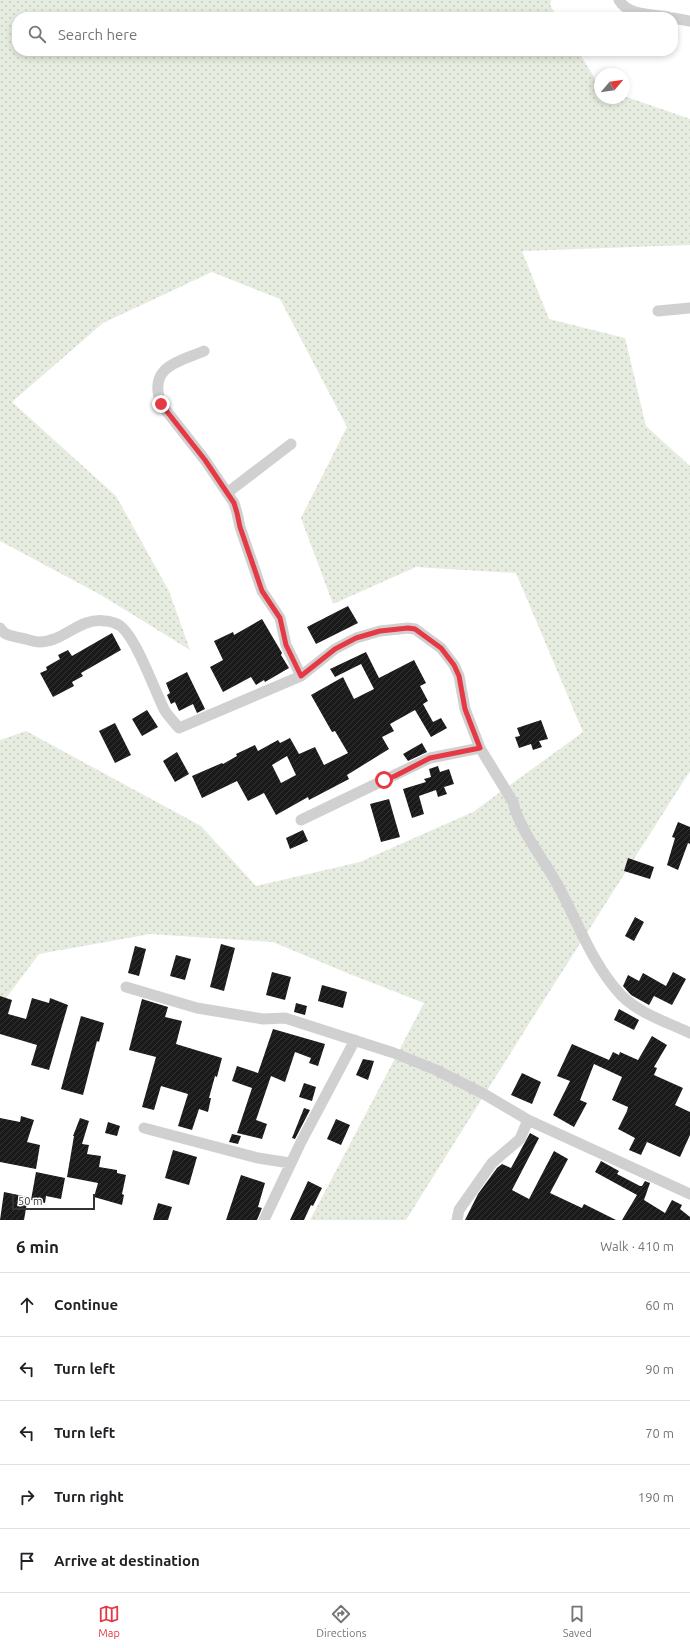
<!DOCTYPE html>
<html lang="en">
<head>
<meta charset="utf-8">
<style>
  :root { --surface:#fff; --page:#f2f2f2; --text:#202124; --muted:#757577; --line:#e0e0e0; --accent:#e63946 }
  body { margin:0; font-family:Ubuntu,sans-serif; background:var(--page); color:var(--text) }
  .compass { position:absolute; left:594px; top:68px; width:36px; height:36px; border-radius:50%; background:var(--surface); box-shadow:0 2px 6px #0003; rotate:61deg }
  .scale { position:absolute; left:12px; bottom:10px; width:83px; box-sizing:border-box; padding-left:4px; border:2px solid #333; border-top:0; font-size:11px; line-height:14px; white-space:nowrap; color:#333; -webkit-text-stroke:3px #fff; paint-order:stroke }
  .stop { position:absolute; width:12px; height:12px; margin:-9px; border:3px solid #e63946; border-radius:50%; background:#fff }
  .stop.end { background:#e63946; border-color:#fff; box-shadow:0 1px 4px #0008 }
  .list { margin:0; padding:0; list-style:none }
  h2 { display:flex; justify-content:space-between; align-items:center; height:52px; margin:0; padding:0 16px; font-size:17px }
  h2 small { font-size:13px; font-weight:400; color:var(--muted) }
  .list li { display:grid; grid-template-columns:26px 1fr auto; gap:12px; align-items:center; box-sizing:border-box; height:64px; padding:0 16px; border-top:1px solid var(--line) }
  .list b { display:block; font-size:15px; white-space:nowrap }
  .list em { font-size:13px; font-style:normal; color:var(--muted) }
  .icon { flex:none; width:22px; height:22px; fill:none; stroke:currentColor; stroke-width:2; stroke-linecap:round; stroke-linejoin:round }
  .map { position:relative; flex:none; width:690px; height:1220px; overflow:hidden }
  .search { position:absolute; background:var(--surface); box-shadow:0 2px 6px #0003; left:12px; right:12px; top:12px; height:44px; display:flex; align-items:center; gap:10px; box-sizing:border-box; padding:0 14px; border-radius:16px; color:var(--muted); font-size:15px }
  .sheet { height:372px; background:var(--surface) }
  nav { display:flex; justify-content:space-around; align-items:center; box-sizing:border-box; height:56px; border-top:1px solid var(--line); background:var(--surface); font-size:11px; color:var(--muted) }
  nav a { display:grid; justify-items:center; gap:2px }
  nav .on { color:var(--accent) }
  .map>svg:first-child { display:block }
</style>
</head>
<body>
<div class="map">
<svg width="690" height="1220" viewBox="0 0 690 1220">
  <defs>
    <pattern id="grass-dots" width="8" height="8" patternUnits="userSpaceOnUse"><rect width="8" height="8" fill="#e6ecdf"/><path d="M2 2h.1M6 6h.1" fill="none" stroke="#c6cbc0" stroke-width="1.8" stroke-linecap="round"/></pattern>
    <pattern id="building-hatch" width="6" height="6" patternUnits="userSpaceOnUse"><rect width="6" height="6" fill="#1a1a1a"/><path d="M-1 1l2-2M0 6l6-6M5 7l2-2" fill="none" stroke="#333"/></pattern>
  </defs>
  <rect width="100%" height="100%" fill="#fff"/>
  <!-- grass -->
  <path fill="url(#grass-dots)" d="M0 0H551L550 5 557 17H17V51H578L600 87V98H624V96L690 119V245L522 251 549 319 625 338 646 426 690 466V771L537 1011 406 1220H310L424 1003 347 973 273 942 150 934 39 954 0 1006V740L26 731 201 826 256 886 360 862 473 812 583 732 516 573 416 567 333 604 301 518 347 427 280 299 212 272 103 323 12 402 116 496 169 591 190 650 101 595 0 541Z"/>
  <!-- building -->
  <path fill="url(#building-hatch)" fill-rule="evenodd" d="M348 606 358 623 316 644 307 627Z
    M262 619 282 653 281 655 289 668 265 682 264 680 256 685 251 677 223 692 210 667 223 660 214 641 233 632 234 635Z
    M112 633 121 650 81 673 83 676 72 682 74 686 53 697 40 673 47 670 46 667 60 659 58 655 68 650 72 656Z
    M366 652 379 678 414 660 426 683 420 686 428 701 423 704 433 722 441 718 447 728 431 737 415 710 390 724 394 731 382 737 389 749 347 775 349 779 309 800 308 797 276 815 264 793 248 801 237 781 202 798 192 776 222 763 223 764 237 756 236 754 255 745 258 751 278 740 280 743 290 738 299 754 315 747 324 765 348 753 335 731 332 732 311 695 343 677 354 699 374 689 361 664 335 677 330 669ZM287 756 296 775 281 783 272 765Z
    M187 672 205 709 197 713 193 704 179 711 175 702 171 704 167 695 170 693 166 683Z
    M147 710 158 727 142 736 132 719Z
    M541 720 548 739 539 741 542 747 533 750 531 744 519 748 515 737 520 736 517 728Z
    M115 723 131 755 115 763 99 731Z
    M422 743 427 752 408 761 403 754Z
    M177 752 189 774 175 782 163 761Z
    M438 766 440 772 449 769 454 784 444 787 447 794 438 797 436 790 419 796 424 814 412 818 403 789 426 782 424 779 431 777 429 769Z
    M389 799 400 837 381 842 370 804Z
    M678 822 690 827V844L688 843 678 870 667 865 675 838 672 837Z
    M303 830 308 841 290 849 286 838Z
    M628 858 654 867 650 879 624 871Z
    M635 917 644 922 634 941 625 936Z
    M221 944 235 948 224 991 210 987Z
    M135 946 146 949 139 976 128 973Z
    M176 955 191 959 185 980 170 976Z
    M272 972 291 977 285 1000 266 995Z
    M673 972 686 979 672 1005 654 996 649 1005 631 995 623 986 628 975 639 981 643 973 666 986Z
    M322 985 347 992 343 1008 318 1001Z
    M0 996 12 1000 8 1014 26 1019 32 998 49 1003 50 998 68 1005 49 1070 31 1065 37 1045 0 1034Z
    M142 999 168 1007 165 1017 182 1021 176 1044 222 1058 217 1077 215 1076 209 1098H211L208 1112 199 1109 192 1130 178 1126 188 1094 161 1086 154 1110 142 1107 156 1057 129 1050Z
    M296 1003 307 1006 305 1015 294 1012Z
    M619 1009 639 1020 634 1030 614 1020Z
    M81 1016 104 1023 99 1042 97 1041 83 1095 61 1089Z
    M273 1029 325 1044 318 1066 309 1063 311 1058 295 1052 285 1082 271 1076 256 1120 267 1124 262 1139 237 1133 252 1088 232 1081 237 1066 258 1073Z
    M652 1036 667 1045 654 1067 657 1068 654 1075 683 1088 675 1105 690 1112V1135L680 1157 647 1142 641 1155 629 1150 635 1138 618 1129 627 1111 628 1107 612 1100 622 1077 594 1064 580 1100 587 1103 574 1127 553 1115 570 1081 557 1076 572 1044 609 1060 613 1052 619 1055 620 1052 638 1060Z
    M363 1059 374 1061 368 1080 356 1075Z
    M522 1073 541 1082 532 1104 511 1095Z
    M304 1083 316 1087 312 1101 299 1097Z
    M304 1108 310 1110 295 1139 292 1138Z
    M21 1116 34 1120 27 1142 40 1145 36 1169 0 1162V1118L20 1122Z
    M80 1118 89 1121 82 1144 89 1145 87 1154 101 1156 99 1167 117 1170V1173L126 1175 122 1194 124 1195 122 1205 94 1197 98 1183 67 1177 74 1136H73Z
    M336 1119 350 1125 341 1145 327 1139Z
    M108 1122 120 1126 117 1136 105 1133Z
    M530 1133 539 1138 512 1190 529 1199 554 1151 568 1159 550 1193 582 1208 584 1204 616 1220H465L478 1194 497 1168 502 1164 511 1168Z
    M232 1134 241 1136 238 1144 229 1142Z
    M173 1150 197 1157 189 1185 165 1178Z
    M601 1161 619 1171 617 1174 640 1186H642L645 1181 650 1183 644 1200 665 1213 672 1200 682 1205 680 1209 690 1217V1220H622L637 1195 595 1172Z
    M36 1172 65 1178 61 1199 46 1196 45 1203 31 1200Z
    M241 1175 265 1183 258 1207 262 1208 257 1220H226Z
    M308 1181 322 1188 313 1206 311 1205 304 1220H290Z
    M4 1192 28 1197 24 1220H0Z
    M158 1203 172 1207 168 1220H153Z"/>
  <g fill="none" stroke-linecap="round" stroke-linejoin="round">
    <!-- street -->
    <path stroke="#d0d0d0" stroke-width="11" d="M619 0C628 16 652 14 668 17
      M673 18 690 21
      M658 311 690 308
      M204 351C176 363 148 367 161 404L205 460 234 503 237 513 240 527 262 591 280 618 286 645 301 676
      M227 493 291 444
      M0 628C5 636 12 636 21 638 27 639 33 642 39 642 64 642 79 617 105 621 109 621 115 623 119 625 136 636 155 692 165 711 169 717 174 722 179 728L301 676 335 649 356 638 380 631 408 628 415 629 441 648 454 665 459 676 465 709 480 748 513 802C519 829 542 857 556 882 577 919 591 963 621 995 640 1014 667 1022 690 1033
      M301 820 430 758 480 748
      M126 987 197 1008 263 1019 285 1018 394 1053 436 1070 484 1094 528 1120 690 1194
      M144 1128 258 1158 290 1163
      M264 1220 301 1142 355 1040
      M457 1220 459 1210 492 1163 520 1139 528 1120"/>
  </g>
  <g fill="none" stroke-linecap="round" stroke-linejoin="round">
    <!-- route -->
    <path stroke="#e63946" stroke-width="5" d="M161 404 205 460 234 503 237 513 240 527 262 591 280 618 286 645 301 676 335 649 356 638 380 631 408 628 415 629 441 648 454 665 459 676 465 709 480 748 430 758 395 776 384 780"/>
  </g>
</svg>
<svg class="compass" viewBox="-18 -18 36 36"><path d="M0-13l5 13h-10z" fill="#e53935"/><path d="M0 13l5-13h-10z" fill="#757577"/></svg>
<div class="scale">50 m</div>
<div class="stop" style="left:384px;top:780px"></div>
<div class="stop end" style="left:161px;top:404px"></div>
<div class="search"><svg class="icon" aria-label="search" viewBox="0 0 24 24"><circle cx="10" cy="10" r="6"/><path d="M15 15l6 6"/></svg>Search here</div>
</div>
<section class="sheet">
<h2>6 min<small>Walk · 410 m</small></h2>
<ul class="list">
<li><svg class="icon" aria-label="ahead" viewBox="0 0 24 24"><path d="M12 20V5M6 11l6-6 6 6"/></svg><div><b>Continue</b></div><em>60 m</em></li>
<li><svg class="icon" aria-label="left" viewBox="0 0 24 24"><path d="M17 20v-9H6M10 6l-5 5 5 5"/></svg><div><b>Turn left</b></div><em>90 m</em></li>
<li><svg class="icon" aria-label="left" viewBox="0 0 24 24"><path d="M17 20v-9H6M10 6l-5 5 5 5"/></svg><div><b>Turn left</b></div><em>70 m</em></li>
<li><svg class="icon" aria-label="right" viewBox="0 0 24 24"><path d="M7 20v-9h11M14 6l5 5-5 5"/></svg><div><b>Turn right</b></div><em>190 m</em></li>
<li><svg class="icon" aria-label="arrive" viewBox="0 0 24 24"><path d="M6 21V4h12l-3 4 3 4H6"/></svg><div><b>Arrive at destination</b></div></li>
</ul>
</section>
<nav>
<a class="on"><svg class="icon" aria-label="map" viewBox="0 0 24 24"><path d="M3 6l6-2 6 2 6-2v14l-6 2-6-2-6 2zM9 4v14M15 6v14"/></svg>Map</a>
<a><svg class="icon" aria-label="directions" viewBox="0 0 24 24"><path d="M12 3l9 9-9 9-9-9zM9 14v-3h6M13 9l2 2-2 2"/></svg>Directions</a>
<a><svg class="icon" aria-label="saved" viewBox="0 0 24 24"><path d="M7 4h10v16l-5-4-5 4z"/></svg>Saved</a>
</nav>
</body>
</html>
